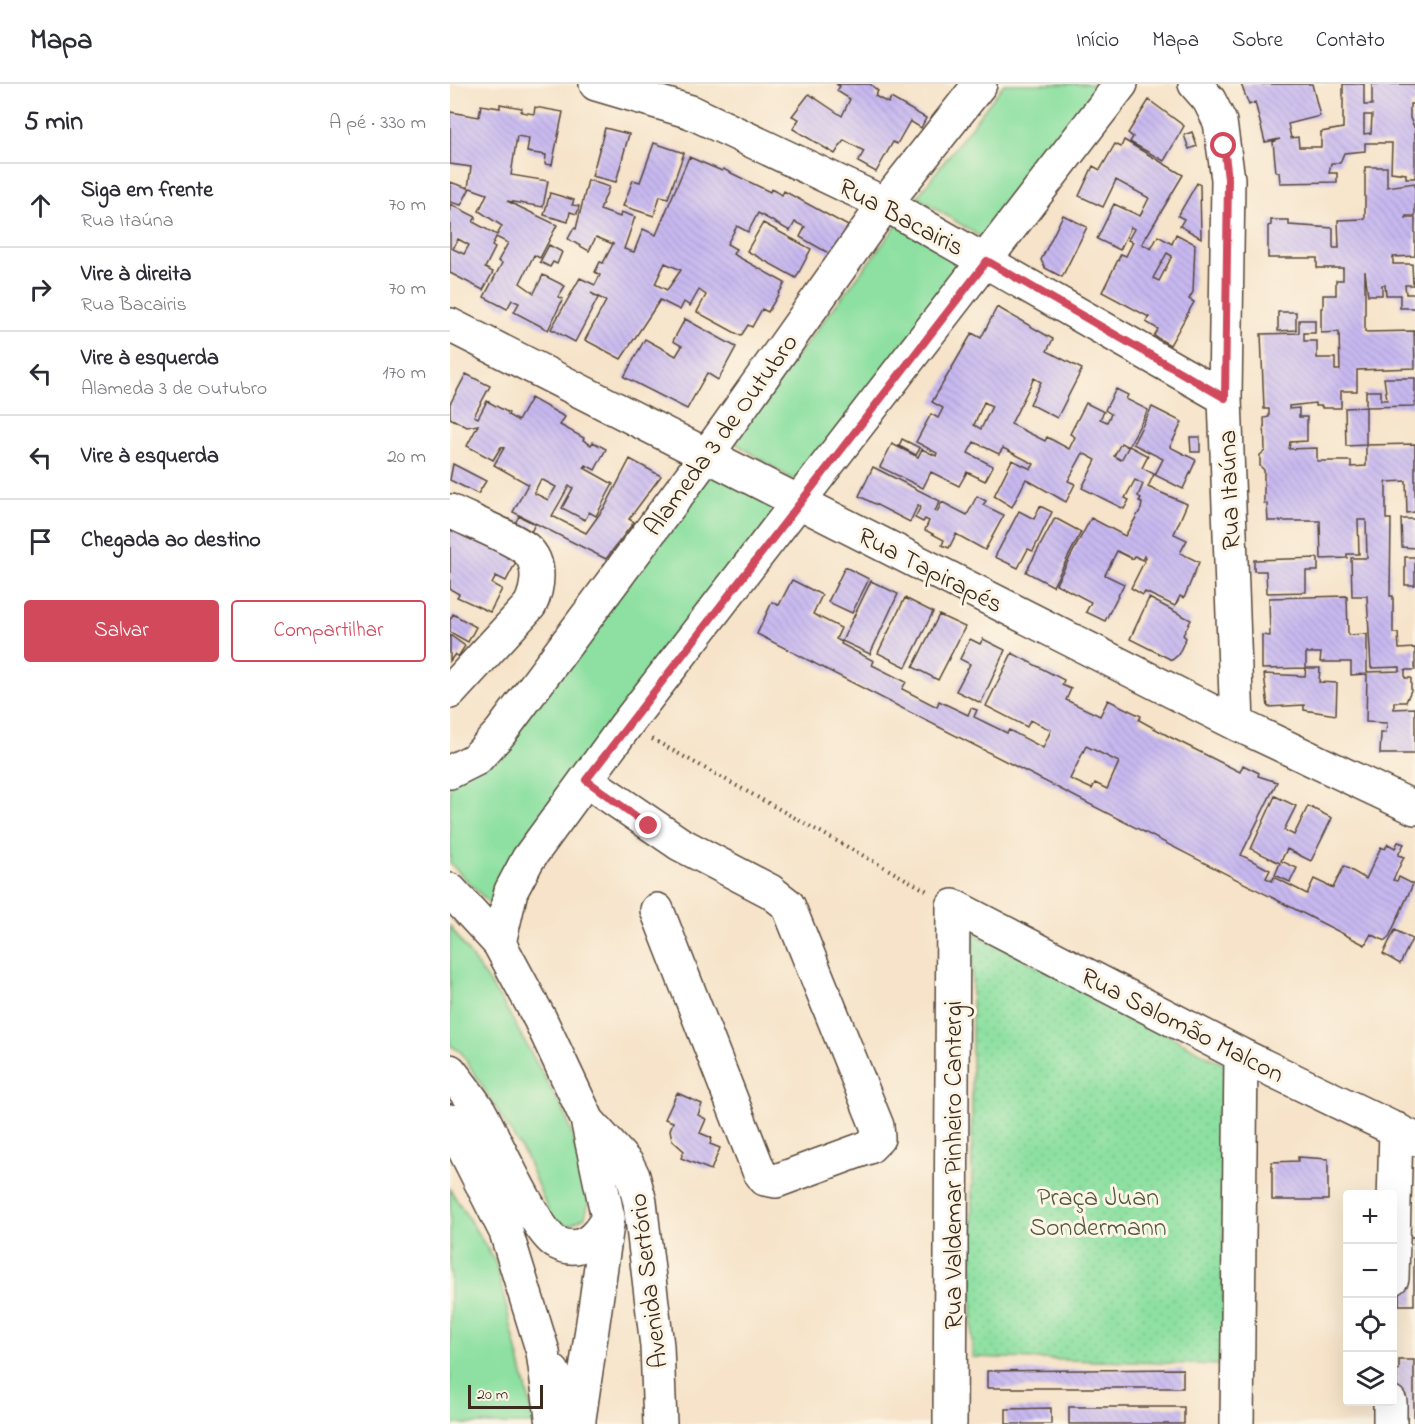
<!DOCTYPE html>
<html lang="pt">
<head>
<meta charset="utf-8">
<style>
  :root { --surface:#fff; --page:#f2f2f3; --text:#2b2b33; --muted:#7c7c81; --line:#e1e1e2; --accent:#d1495b }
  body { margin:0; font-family:"Indie Flower",sans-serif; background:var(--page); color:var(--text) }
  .controls { position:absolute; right:18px; bottom:18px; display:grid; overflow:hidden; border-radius:6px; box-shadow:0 6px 24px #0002 }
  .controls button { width:54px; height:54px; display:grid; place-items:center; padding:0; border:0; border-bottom:2px solid var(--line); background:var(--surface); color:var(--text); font:30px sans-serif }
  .scale { position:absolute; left:18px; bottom:15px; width:75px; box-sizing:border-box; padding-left:6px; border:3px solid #3b2a1e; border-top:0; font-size:16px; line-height:21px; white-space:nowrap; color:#3b2a1e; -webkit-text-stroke:4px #fcf5e5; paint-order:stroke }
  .stop { position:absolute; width:18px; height:18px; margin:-14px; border:4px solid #d1495b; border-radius:50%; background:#fff }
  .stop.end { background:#d1495b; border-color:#fff; box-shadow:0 2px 6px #0008 }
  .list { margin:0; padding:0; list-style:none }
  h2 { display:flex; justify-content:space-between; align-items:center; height:78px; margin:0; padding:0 24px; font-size:26px }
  h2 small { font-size:20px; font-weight:400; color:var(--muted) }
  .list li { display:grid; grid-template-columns:39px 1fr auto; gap:18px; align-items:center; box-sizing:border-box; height:84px; padding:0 24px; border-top:2px solid var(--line) }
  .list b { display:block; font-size:22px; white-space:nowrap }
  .list p { margin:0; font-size:20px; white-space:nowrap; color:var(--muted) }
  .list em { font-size:20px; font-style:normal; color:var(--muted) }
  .actions { display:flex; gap:12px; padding:18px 24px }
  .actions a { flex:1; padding:14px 0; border:2px solid var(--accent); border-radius:6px; text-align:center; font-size:21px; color:var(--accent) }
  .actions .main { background:var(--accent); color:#fff }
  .icon { flex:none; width:33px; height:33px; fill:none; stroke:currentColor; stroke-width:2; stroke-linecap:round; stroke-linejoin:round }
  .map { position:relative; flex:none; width:965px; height:1340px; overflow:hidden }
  header { display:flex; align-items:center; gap:36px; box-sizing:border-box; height:84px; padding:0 30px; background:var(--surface); border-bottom:2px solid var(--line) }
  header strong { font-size:28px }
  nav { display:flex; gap:33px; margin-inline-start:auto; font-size:21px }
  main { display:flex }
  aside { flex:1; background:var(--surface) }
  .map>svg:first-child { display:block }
</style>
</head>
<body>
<header>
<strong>Mapa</strong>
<nav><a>Início</a><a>Mapa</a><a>Sobre</a><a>Contato</a></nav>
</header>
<main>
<aside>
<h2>5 min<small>A pé · 330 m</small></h2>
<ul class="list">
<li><svg class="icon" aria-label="ahead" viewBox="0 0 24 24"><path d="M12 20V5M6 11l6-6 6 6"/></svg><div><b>Siga em frente</b><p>Rua Itaúna</p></div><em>70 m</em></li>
<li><svg class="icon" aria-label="right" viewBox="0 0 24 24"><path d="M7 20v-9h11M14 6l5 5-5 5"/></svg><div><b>Vire à direita</b><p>Rua Bacairis</p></div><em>70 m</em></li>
<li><svg class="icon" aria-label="left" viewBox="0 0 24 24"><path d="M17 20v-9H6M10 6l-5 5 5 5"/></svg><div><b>Vire à esquerda</b><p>Alameda 3 de Outubro</p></div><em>170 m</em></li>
<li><svg class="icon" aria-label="left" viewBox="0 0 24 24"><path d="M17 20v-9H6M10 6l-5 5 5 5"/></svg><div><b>Vire à esquerda</b></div><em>20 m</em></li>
<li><svg class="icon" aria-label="arrive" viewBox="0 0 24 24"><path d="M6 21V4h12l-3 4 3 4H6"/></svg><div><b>Chegada ao destino</b></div></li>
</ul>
<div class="actions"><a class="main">Salvar</a><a>Compartilhar</a></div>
</aside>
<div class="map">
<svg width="965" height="1340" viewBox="0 0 965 1340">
  <defs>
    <pattern id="park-dots" width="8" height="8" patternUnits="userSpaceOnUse" patternTransform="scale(1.5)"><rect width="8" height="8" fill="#8de0a1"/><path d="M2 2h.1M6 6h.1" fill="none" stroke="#7bc08a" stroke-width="1.8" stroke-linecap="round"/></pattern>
    <pattern id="building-back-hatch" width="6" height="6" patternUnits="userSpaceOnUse" patternTransform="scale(1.5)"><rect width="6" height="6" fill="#c7b8f0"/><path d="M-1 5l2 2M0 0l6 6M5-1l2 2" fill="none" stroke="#ac9ecd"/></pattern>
  </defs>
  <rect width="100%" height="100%" fill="#fcf5e5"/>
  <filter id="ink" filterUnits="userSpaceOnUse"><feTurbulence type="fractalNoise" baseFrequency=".0167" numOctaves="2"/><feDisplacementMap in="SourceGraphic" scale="12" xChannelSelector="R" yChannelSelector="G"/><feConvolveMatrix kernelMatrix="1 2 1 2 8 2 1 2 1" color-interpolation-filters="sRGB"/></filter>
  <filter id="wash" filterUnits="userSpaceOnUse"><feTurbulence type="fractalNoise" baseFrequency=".008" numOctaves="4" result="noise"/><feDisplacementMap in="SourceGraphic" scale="24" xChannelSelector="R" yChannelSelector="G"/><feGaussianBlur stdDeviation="1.35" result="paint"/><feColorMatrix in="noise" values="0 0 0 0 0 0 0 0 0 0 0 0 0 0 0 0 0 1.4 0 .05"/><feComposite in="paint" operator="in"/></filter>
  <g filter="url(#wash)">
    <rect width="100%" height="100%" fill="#f6e3c9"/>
    <!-- grass -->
    <path fill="#8de0a1" stroke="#648560" stroke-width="1.5" d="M554 0H650L534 155 467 113Z
      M451 136 514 178 353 402 282 357Z
      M265 382 331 420 46 826 0 779V701Z
      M0 842 53 919 116 1032 140 1113 135 1133 118 1142 101 1133 75 1071 11 968 0 961Z
      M0 1105 45 1177 85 1340H0Z"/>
    <!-- park -->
    <path fill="url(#park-dots)" stroke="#648560" stroke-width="1.5" d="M522 848 775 981 773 1281 522 1273Z"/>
    <g id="blocks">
      <!-- building -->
      <path fill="url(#building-back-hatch)" fill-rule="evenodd" d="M386 0H420L428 7 425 12 438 19 441 14 476 34 471 44 460 37 447 60 443 58 426 88 408 78 414 67 394 56 385 70 343 45 349 35 342 32 359 10 392 32 400 15 387 7 390 2Z
        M791 0H862L870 32 838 40 841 54 848 53 849 63H871V48L893 44V0H914V21H922V0H965V20H960V34L965 45V94H956V90L941 88 942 59H915V67L894 69 890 79H881L879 89H887V98L830 99 829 88H826L823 58 830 55 815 58 805 18 799 21ZM914 31H922L921 49 914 50Z
        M699 16 734 42 714 77 680 58 683 53 678 49Z
        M50 20 72 24 71 28 84 30 85 23 113 28 102 81 95 80 96 71 77 68 79 54 67 52 61 91 98 97 93 123 57 117 107 141 90 174 84 171 70 199 84 209 93 191 115 202 108 213 113 215 98 246 64 228 69 219 62 216 57 225 34 213 52 179 48 177 58 159 46 153 42 162 45 164 35 184 43 188 33 206 0 189V120L26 133 23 138 47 151 52 142 29 127 37 110 20 104 11 121 0 118V98L18 104 21 83 0 80V28L29 33 31 21 50 24ZM8 155 19 161 14 170 3 165Z
        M155 44 179 50 166 98 142 92Z
        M742 48 747 62 739 65 734 51Z
        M674 56 733 91 692 160 701 165 708 152 722 160 726 150 745 160 743 208 739 215 744 218 720 261 704 252 708 245 696 238 699 233 652 208 671 170 676 172 683 158 678 156 684 145 681 143 670 166 647 155 664 120 690 132 699 114 666 96 653 123 629 112 643 82 650 86 665 60 671 63ZM717 169 722 172 709 197 703 194Z
        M204 59 234 69 218 114 210 112 204 132 173 122 183 96 190 98Z
        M239 73 272 87 273 85 320 108 321 105 332 111 334 107 400 143 380 170 350 153 355 143 345 138 340 147 308 129 298 148 287 142 277 160 286 165 283 170 335 199 318 228 312 225 302 243 298 241 291 252 247 228 256 211 249 206 240 222 234 218 230 226 210 216 171 275 135 256 156 217 141 209 148 214 125 258 101 245 130 194 145 201 150 191 145 188 150 178 153 179 163 160 146 153 139 167 118 155 124 144 126 145 138 96 159 103 150 126 170 133 171 128 185 133 174 165 184 168 193 145 206 151ZM215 179 231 186 217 206 205 200Z
        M915 83H937V103L965 99V132H956V134H965V172L943 173V180H962L963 201H955L956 210H965V224H950V211H936L935 201H932V211H918L915 187V248L964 247 965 284 907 286V307H891V324H872V322H865V319L839 322V325L849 324V333H857V357L840 358 839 365 867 364V377H901V383L916 382V361L965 360V428L957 429 956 397 936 398V435H941L940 512H943V549H948L949 565 965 564V586H955V594H961V606L956 618H944V625L965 624V670H930L931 649H936L937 639 916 638 917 590 901 591V578H870L871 569H856V584H870L869 598 887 599 886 631 854 626V621L818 623 814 590 855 592 856 584 812 585V551L820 552 819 514 897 512 898 551 917 550V588L950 587V583L921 584 917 512H902L901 474H917L916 436H908L909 470H897V474L871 475 870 437H818L817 420 814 419V386L810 382V371L815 367 814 334 819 333V325H814L811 250 849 249V236H865V249H854V257H867V274H885V286H890L889 248 871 249V224H873V211H886V196H893V184H867V174H818V142L821 141V136H839V141L883 144V164H889L888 136 915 135Z
        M747 99 750 101 751 154 730 142 734 135 728 132Z
        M100 109 124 116 122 121 129 122 127 130 120 128 118 138 94 131Z
        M613 131 637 143 612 193 595 184 591 176Z
        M313 139 361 165 346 194 297 167Z
        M99 161 112 168 107 180 103 178 100 183 90 178Z
        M547 223 603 255 597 267 632 285 607 334 580 320 591 298 584 294 561 340 595 357 597 353 619 365 625 353 620 350 636 319 654 328 650 335 657 338 661 330 655 326 666 305 678 311 676 315 698 326 678 363 671 359 664 372 671 376 679 362 698 372 692 384 704 390 698 403 737 420 724 450 737 456 730 469 749 478 734 514 730 512 725 522 695 508 693 511 681 504 696 474 694 472 692 476 685 472 683 475 667 467 655 491 674 500 655 537 636 528 641 518 606 500 641 434 675 452 691 425 692 419 689 417 691 414 688 412 693 400 685 396 675 414 679 416 674 425 632 404 646 376 633 369 618 397 625 400 616 418 576 395 562 423 544 412 562 376 581 385 584 380 553 364 549 370 524 358 518 369 543 382 535 397 517 388 509 402 481 388 473 404 430 383 442 360 468 373 472 365 486 372 487 369 466 358 481 330 488 334 493 324 482 318 522 249 531 254ZM534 318 542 322 531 345 524 341Z
        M828 228H846V246L828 247Z
        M235 235 286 263 268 296 257 289 237 325 174 293 195 255 226 272 232 262 223 257Z
        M16 290 40 302 24 332 28 334 37 317 59 329 58 331 68 337 81 314 115 333 110 341 134 354 133 356 141 361 143 358 156 365 145 386 136 381 134 384 163 400 146 432 139 428 135 436 112 424 123 404 119 402 102 432 136 449 156 421 180 375 211 392 179 435 184 438 156 475 63 428 78 400 44 381 54 364 51 363 43 376 17 362 28 341 17 343 0 334V320ZM91 395 106 403 98 416 84 409Z
        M934 294H965V322L916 323V307H931V316H937Z
        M702 323 732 338 720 363 746 376 733 405 705 391 713 375 683 360Z
        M916 323V361L896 362 895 324Z
        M740 353H750V368H741Z
        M452 355 470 364 466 371 449 362Z
        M3 380 36 397 28 410 0 396Z
        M423 383 490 417 485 427 487 428 492 418 517 431 527 412 536 417 533 421 554 431 535 466 506 450 499 464 492 461 494 456 475 446 479 437 475 435 473 438 465 434 471 422 468 421 460 438 409 412Z
        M590 422 602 428 583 467 578 465 568 484 545 473 569 427 584 435Z
        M69 432 85 440 77 456 61 447Z
        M605 434 631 448 603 502 576 488Z
        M951 435H965V464L952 463Z
        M0 438 68 474 56 497 46 492 42 500 52 505 40 528 7 513 9 510 0 505Z
        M955 473H965V501H955Z
        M868 474V487H856V508L817 509 816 487H804V476Z
        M395 483 419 495 402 529 378 518Z
        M342 496 372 511 363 530 391 544 386 555 392 558 391 560 424 577 422 581 456 598 452 605 487 623 489 617 518 631 521 624 527 626 524 633 557 649 559 646 593 664 601 646 580 636 577 643 536 622 562 569 614 596 612 601 621 605 616 616 650 632 658 616 691 632 689 636 722 654 790 688 793 681 809 689 808 692 827 698 791 771 820 786 816 794 822 797 824 793 857 810 864 795 883 804 894 782 916 795 931 763 935 765 938 760 945 764 948 758 954 760 948 771 954 773 943 796 947 797 949 793 963 800 939 853 935 857 921 850 915 861 307 550 322 518 329 521ZM636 662 669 678 657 705 645 699 642 705 620 695Z
        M421 497 448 510 420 570 392 557Z
        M455 514 483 528 456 583 428 569Z
        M699 514 741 536 733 551 736 554 728 571 722 576 680 555Z
        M3 530 26 543 18 558 0 548V536Z
        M489 531 515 543 488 596 463 583Z
        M0 551 15 562 8 573 5 570 0 577Z
        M520 555 530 560 533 555 555 566 531 619 506 607 520 580 510 575Z
        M825 712 846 722 834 746 844 751 858 722 882 734 861 777 837 765 831 777 847 784 840 798 825 791 830 779 801 765Z
        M945 846 962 855 950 880 933 870Z
        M227 1009 252 1020 248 1031 256 1035 250 1049 262 1054 260 1060 270 1064 261 1086 231 1074 234 1067 222 1056 220 1046 223 1038 215 1035Z
        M848 1073 878 1075V1116H822V1078L848 1077Z
        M949 1153H964V1221H949V1211H947L946 1162Z
        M949 1276H964V1340H950L947 1335V1286H949Z
        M733 1285V1304H537V1287Z
        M619 1323H734V1340H619Z
        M601 1324V1340H556V1325Z"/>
    </g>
  </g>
  <g filter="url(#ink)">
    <use href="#blocks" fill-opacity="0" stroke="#574638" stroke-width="1.5"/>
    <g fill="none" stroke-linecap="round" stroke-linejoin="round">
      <defs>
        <path id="minor" d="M146 0 241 28 435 120 775 314
          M745 0 759 16 770 38 778 95 775 314 787 640
          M0 241 787 640 965 724
          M0 427C18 436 63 454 76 465 92 479 88 504 80 521L0 608
          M0 688 26 675 50 649 257 371 435 120 530 0
          M136 696 230 760 320 807 338 821 427 1042 428 1054 419 1063 326 1097 315 1095 309 1087 207 826
          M49 859 61 807 78 775 176 641 671 0
          M942 1194 946 1045
          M129 1335 158 1134
          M500 1340 503 822 791 971 965 1055
          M787 1340 791 971
          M940 1340V1318"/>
        <path id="major" d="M0 806 49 859 90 935 137 1035 158 1134C147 1154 131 1171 107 1159 86 1149 44 1053 30 1028 21 1014 10 1000 0 987
          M0 1037 56 1148 93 1268 103 1340
          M138 1037 177 1080 183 1092 190 1118 207 1262 210 1340
          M103 1288 129 1340"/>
      </defs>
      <!-- minor casing -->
      <use href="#minor" stroke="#574638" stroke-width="36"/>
      <!-- major casing -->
      <use href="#major" stroke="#574638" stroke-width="36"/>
      <!-- path -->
      <path stroke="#574638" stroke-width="4" stroke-dasharray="1.5 4.5" stroke-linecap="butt" d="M202 655 479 808"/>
      <!-- minor -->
      <use href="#minor" stroke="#fff" stroke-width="33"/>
      <!-- major -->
      <use href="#major" stroke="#fff" stroke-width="33"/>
    </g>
  </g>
  <g fill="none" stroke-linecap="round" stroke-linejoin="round" filter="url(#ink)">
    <!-- route -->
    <path stroke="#d1495b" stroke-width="8" d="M199 742 136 696 537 177 775 314 778 95 774 62"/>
  </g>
  <g text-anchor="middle" stroke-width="6" stroke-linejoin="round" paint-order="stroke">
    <!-- street labels -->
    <g font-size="26" fill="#3b2a1e" stroke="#fcf5e5">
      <text transform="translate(452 132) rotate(28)" y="9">Rua Bacairis</text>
      <text transform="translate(270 350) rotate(-54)" y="9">Alameda 3 de Outubro</text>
      <text transform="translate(778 406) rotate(-92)" y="9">Rua Itaúna</text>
      <text transform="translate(481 485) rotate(27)" y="9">Rua Tapirapés</text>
      <text transform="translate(733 940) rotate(27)" y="9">Rua Salomão Malcon</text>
      <text transform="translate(502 1081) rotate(-90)" y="9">Rua Valdemar Pinheiro Cantergi</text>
      <text transform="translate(197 1197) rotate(-97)" y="9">Avenida Sertório</text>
    </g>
    <!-- park labels -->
    <g font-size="26" fill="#50583f" stroke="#fcf5e5">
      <text x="648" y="1121">Praça Juan<tspan x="648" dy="30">Sondermann</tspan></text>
    </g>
  </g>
</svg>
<div class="controls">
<button>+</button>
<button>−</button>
<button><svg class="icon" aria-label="locate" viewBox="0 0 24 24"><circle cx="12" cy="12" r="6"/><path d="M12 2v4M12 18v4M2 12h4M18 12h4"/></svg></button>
<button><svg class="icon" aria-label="layers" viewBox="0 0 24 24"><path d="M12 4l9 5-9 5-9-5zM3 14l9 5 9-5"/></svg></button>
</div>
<div class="scale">20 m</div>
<div class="stop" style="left:774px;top:62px"></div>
<div class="stop end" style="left:199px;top:742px"></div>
</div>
</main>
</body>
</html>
